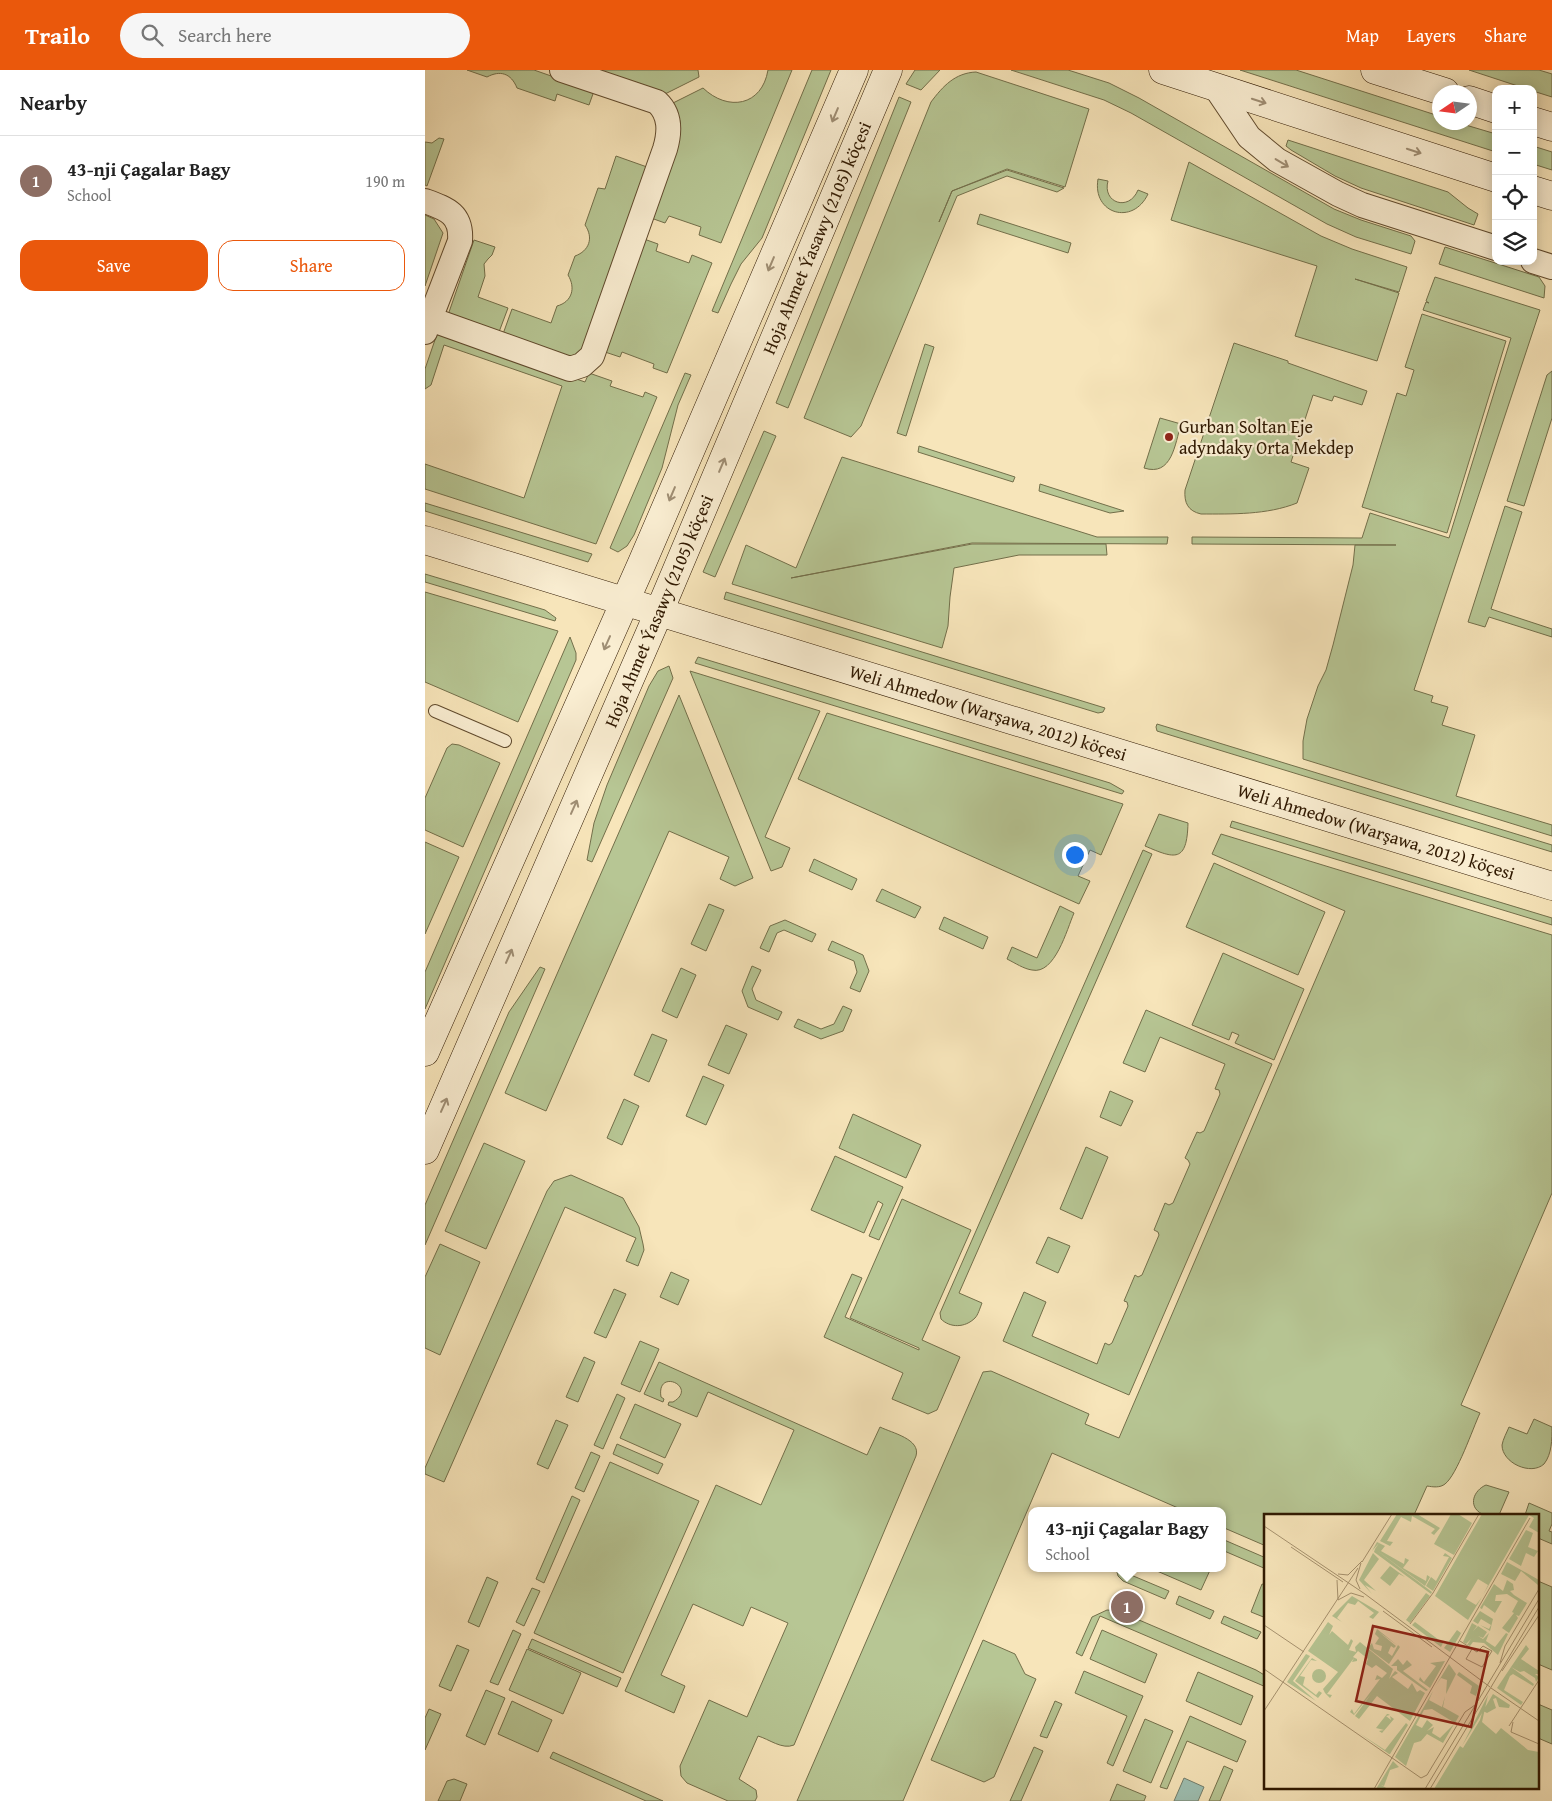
<!DOCTYPE html>
<html lang="en">
<head>
<meta charset="utf-8">
<style>
  :root { --surface:#fff; --page:#f6f6f6; --text:#222; --muted:#767676; --line:#e0e0e0; --accent:#ea580c }
  body { margin:0; font-family:"Gentium Book Plus",serif; background:var(--page); color:var(--text) }
  .controls { position:absolute; right:15px; top:15px; display:grid; overflow:hidden; border-radius:10px; box-shadow:0 2px 12px #0003 }
  .controls button { width:45px; height:45px; display:grid; place-items:center; padding:0; border:0; border-bottom:1px solid var(--line); background:var(--surface); color:var(--text); font:25px sans-serif }
  .compass { position:absolute; left:1007px; top:15px; width:45px; height:45px; border-radius:50%; background:var(--surface); box-shadow:0 2px 12px #0003; rotate:257deg }
  .you { position:absolute; left:649px; top:784px; width:18px; height:18px; margin:-12px; border:4px solid #fff; border-radius:50%; background:#1a73e8; box-shadow:0 0 0 8px #1a73e833 }
  .badge { display:grid; place-items:center; width:32px; height:32px; border-radius:50%; background:var(--accent); color:#fff; font-size:16px; font-weight:700 }
  .pin { position:absolute; translate:-50% -50%; border:2px solid #fff; box-shadow:0 1px 5px #0006 }
  .popup { position:absolute; left:603px; top:1437px; width:198px; height:65px; box-sizing:border-box; display:grid; place-content:center; border-radius:10px; background:var(--surface); filter:drop-shadow(0 1px 4px #0005); font-size:16px; white-space:nowrap; color:var(--muted) }
  .popup b { font-size:19px; color:var(--text) }
  .popup::after { content:''; position:absolute; left:50%; top:100%; margin-left:-10px; border:10px solid transparent; border-top-color:var(--surface) }
  .list { margin:0; padding:0; list-style:none }
  h2 { display:flex; justify-content:space-between; align-items:center; height:65px; margin:0; padding:0 20px; font-size:21px }
  h2 small { font-size:16px; font-weight:400; color:var(--muted) }
  .list li { display:grid; grid-template-columns:32px 1fr auto; gap:15px; align-items:center; box-sizing:border-box; height:90px; padding:0 20px; border-top:1px solid var(--line) }
  .list b { display:block; font-size:19px; white-space:nowrap }
  .list p { margin:0; font-size:16px; white-space:nowrap; color:var(--muted) }
  .list em { font-size:16px; font-style:normal; color:var(--muted) }
  .actions { display:flex; gap:10px; padding:15px 20px }
  .actions a { flex:1; padding:11px 0; border:1px solid var(--accent); border-radius:15px; text-align:center; font-size:18px; color:var(--accent) }
  .actions .main { background:var(--accent); color:#fff }
  .icon { flex:none; width:28px; height:28px; fill:none; stroke:currentColor; stroke-width:2; stroke-linecap:round; stroke-linejoin:round }
  .map { position:relative; flex:none; width:1127px; height:1731px; overflow:hidden }
  header { display:flex; align-items:center; gap:30px; box-sizing:border-box; height:70px; padding:0 25px; background:var(--accent); color:#fff }
  header strong { font-size:24px }
  nav { display:flex; gap:28px; margin-inline-start:auto; font-size:18px }
  .search { width:350px; height:45px; background:var(--page); display:flex; align-items:center; gap:12px; box-sizing:border-box; padding:0 18px; border-radius:28px; color:var(--muted); font-size:19px }
  main { display:flex }
  aside { flex:1; background:var(--surface) }
  .map>svg:first-child { display:block }
</style>
</head>
<body>
<header>
<strong>Trailo</strong>
<div class="search"><svg class="icon" aria-label="search" viewBox="0 0 24 24"><circle cx="10" cy="10" r="6"/><path d="M15 15l6 6"/></svg>Search here</div>
<nav><a>Map</a><a>Layers</a><a>Share</a></nav>
</header>
<main>
<aside>
<h2>Nearby<small></small></h2>
<ul class="list">
<li><span class="badge" style="background:#8d6e63">1</span><div><b>43-nji Çagalar Bagy</b><p>School</p></div><em>190 m</em></li>
</ul>
<div class="actions"><a class="main">Save</a><a>Share</a></div>
</aside>
<div class="map">
<svg width="1127" height="1731" viewBox="0 0 1127 1731">
  <rect width="100%" height="100%" fill="#f7e5ba"/>
  <filter id="stains"><feTurbulence type="fractalNoise" baseFrequency=".004" numOctaves="4"/><feColorMatrix values="0 0 0 0 .2 0 0 0 0 .09 0 0 0 0 .02 0 0 0 .5 -.17"/></filter>
  <radialGradient id="worn" r=".72"><stop offset=".6" stop-color="#630" stop-opacity="0"/><stop offset="1" stop-color="#630" stop-opacity=".3"/></radialGradient>
  <!-- green -->
  <path fill="#b7c694" stroke="#736f4a" d="M42 0H109L169 21 164 35 132 24 130 31 92 18C86 3 75 0 62 7Z
    M171 0H273L274 7 240 24Z
    M343 0H367L296 173 274 165 276 157 244 146 240 153 226 148 254 62 255 51 248 33 278 18C303 42 337 36 343 0Z
    M387 0H406L337 168 316 194 306 214 293 243 287 241Z
    M490 0H515L496 20 481 14Z
    M586 0H643L684 13 714 28 909 139 936 150 986 166 990 171 986 184 931 167 902 154 706 43 679 30Z
    M815 0H871L1014 46V52L1034 53 1071 64V82Z
    M1044 0H1114L1127 4V27L1108 21V19H1102Z
    M551 2 664 39 640 117 582 99 527 121 514 152 527 121 582 100 639 118 632 122 582 106 532 126 436 356 426 367 379 348 506 32C518 16 530 3 551 2Z
    M474 27 486 32 363 338 351 333Z
    M14 68 19 69 2 116 0 115V72L7 73Z
    M863 70 1023 122 1043 138 1053 144 1049 155 936 118 910 106 866 80 861 76Z
    M1108 76 1127 82V100L1108 94Z
    M191 86 222 97 158 281 148 286H142L78 264 87 239 126 253 132 236C147 232 151 218 143 205L150 186C164 181 169 168 160 155L173 118 180 119Z
    M764 92 896 166 927 179 982 197 974 222 930 209 974 223 952 291 870 266 892 196 746 150Z
    M673 109 683 111C677 133 704 142 713 120L723 124C708 156 667 144 673 109Z
    M555 144 646 173 643 183 552 154Z
    M0 145 9 149 18 163 0 216Z
    M219 169 233 174 231 181 264 193 267 185 287 193 242 303 228 298 229 294 197 282 195 287 180 282Z
    M49 170 70 177 67 185 63 189 59 194 60 206 53 227 83 238 74 262 23 245Z
    M1020 177 1114 207 1120 216 1119 228 1014 194Z
    M1010 207 1115 240 989 620 1008 626 1006 632 1023 637 1017 655 1050 665 1031 726 1127 755V766L878 689V671L882 649 893 616 901 600 908 575 928 495 930 475H971L767 474V467L937 468 945 443 1024 468 1086 268 998 240 1001 232 1004 233 1001 231Z
    M997 244 1081 271 1022 463 937 437 972 323 981 326 989 300 980 297Z
    M13 261 160 312 164 303 187 311 185 316 218 327 220 322 232 327 171 474 0 419V394L99 428 137 316 19 275 6 315 0 319V299Z
    M809 273 863 291V293L942 321 937 335 909 326 907 331 888 325 866 392 884 398 872 433C842 445 807 444 776 444 763 441 759 433 760 420Z
    M500 274 509 277 481 366 472 363Z
    M1127 301V348L1099 436 1082 431 1122 305Z
    M260 303 266 305 253 335 237 398 209 465 202 476 193 482 185 478Z
    M735 348 756 354C750 374 747 407 719 398Z
    M339 361 351 366 290 507 278 502Z
    M494 376 590 407 588 412 493 382Z
    M417 387 672 467H743L742 474 547 473 366 508 547 474H681L682 485H594L529 498 525 527 523 556 517 578 307 514 321 475 371 498Z
    M615 414 699 441 685 443 614 421Z
    M0 433 167 484 163 492 0 441Z
    M1080 436 1097 442 1066 539 1127 559V567L1064 547 1060 557 1043 552Z
    M0 504 120 540 131 548 130 551 0 512Z
    M0 522 133 561 93 652 0 612Z
    M301 522 680 638 678 642 673 643 299 529Z
    M145 567 151 583V590L0 939V902Z
    M273 587 685 713 699 721 697 724 270 593Z
    M244 596 248 608 167 792 162 790 169 753 182 715 224 616 233 601Z
    M265 601 395 641 340 767 365 778 357 797 346 801Z
    M254 625 328 808 310 816 295 809 304 787 244 761 121 1041 80 1023Z
    M402 643 698 734 676 785 665 780 653 806 665 811 654 834 373 709Z
    M732 654 1127 775V782L732 661 731 657Z
    M27 674 34 675 75 693 38 777 0 760V728L22 678Z
    M734 744 763 753C762 793 750 789 720 776Z
    M807 751 1127 848V855L805 757Z
    M796 764 1127 865V1123L1036 1335 1055 1343C1048 1358 1032 1405 1020 1414 1015 1418 1008 1417 1002 1416L989 1445H841V1476L797 1457V1441H760L627 1383 478 1731H372L558 1302 566 1301 664 1344 660 1354 694 1368 920 841 787 784Z
    M0 772 34 787 0 864Z
    M718 780 727 784 534 1223 557 1233C555 1238 553 1245 550 1248 540 1258 525 1258 516 1249L515 1243Z
    M389 789 432 809 427 820 384 801Z
    M789 793 900 842 873 905 761 857Z
    M457 819 496 837 490 848 451 831Z
    M284 834 299 840 281 881 266 874Z
    M635 836 649 843C642 859 630 905 607 900 599 899 590 893 582 889L587 877 612 888Z
    M519 847 563 867 558 879 514 859Z
    M360 850 391 864 387 872 359 860 352 863 344 882 335 878 345 856Z
    M407 871 438 885 444 901 435 922 425 918 432 902 429 891 403 880Z
    M798 883 879 919 849 990 810 973 814 965 807 962 804 970 767 955Z
    M327 896 336 900 327 919 331 930 357 942 353 950 323 937 317 921Z
    M115 897 120 899 0 1175V1135L84 942Z
    M256 898 271 905 252 948 237 941Z
    M418 936 427 940 418 961 396 969 369 957 373 949 396 959 409 954Z
    M721 940 847 994 704 1325 578 1271 599 1222 621 1232 607 1266 672 1294 680 1273 684 1275 687 1273 703 1236 702 1232 699 1231 710 1205 713 1207 717 1205 734 1165 733 1162 729 1160 740 1133 744 1135 748 1133 765 1094 763 1090 760 1088 772 1062 775 1063 779 1061 795 1024 794 1020 790 1019 800 994 735 967 720 1002 698 993Z
    M301 955 322 964 304 1004 283 995Z
    M227 964 242 970 224 1012 209 1005Z
    M278 1006 299 1015 281 1055 261 1046Z
    M685 1021 708 1031 696 1056 675 1047Z
    M199 1029 214 1036 197 1075 182 1068Z
    M428 1044 496 1075 481 1108 414 1078Z
    M59 1073 100 1091 61 1179 20 1161Z
    M661 1077 683 1087 657 1149 635 1139Z
    M410 1086 478 1117 454 1170 444 1166 458 1134 453 1131 439 1163 386 1140Z
    M146 1105 198 1128 214 1157 218 1174 219 1180 213 1196 201 1191 211 1168 140 1137 19 1412 0 1404V1398L122 1121 129 1111Z
    M477 1129 546 1160 497 1270 535 1287 512 1340 503 1344 467 1329 478 1303 399 1267 427 1204 437 1208 420 1247 494 1280V1278L425 1248Z
    M623 1167 645 1176 633 1203 611 1193Z
    M15 1174 55 1192 15 1285 0 1278V1207Z
    M246 1202 264 1210 253 1235 235 1227Z
    M189 1219 201 1224 181 1268 169 1263Z
    M215 1271 234 1279 215 1322 196 1314Z
    M159 1287 170 1292 153 1332 141 1327Z
    M234 1292 442 1385 455 1357C467 1363 496 1369 491 1386L369 1675C357 1680 344 1669 333 1666L314 1709 331 1720 332 1727 330 1731H303L262 1713 256 1706 255 1696 284 1630 322 1647 363 1553 326 1537 318 1556 268 1534 236 1605 260 1616 249 1643 200 1621 291 1415 336 1435 369 1360 283 1322 272 1347 243 1335 244 1332H248C274 1317 231 1297 236 1327L239 1329 238 1332 219 1324Z
    M192 1324 200 1328 178 1379 169 1375Z
    M210 1334 256 1354 240 1388 195 1368Z
    M1109 1349 1127 1357C1127 1369 1127 1384 1119 1394 1106 1406 1077 1393 1077 1375 1078 1369 1082 1362 1084 1357L1102 1364Z
    M131 1350 143 1355 123 1399 112 1394Z
    M192 1374 238 1394 233 1404 188 1384Z
    M166 1382 175 1386 159 1422 150 1418Z
    M185 1392 274 1431 198 1603 109 1563Z
    M1061 1415 1084 1422 1074 1445C1068 1445 1061 1446 1057 1444 1042 1436 1049 1420 1061 1415Z
    M147 1426 155 1430 119 1513 111 1509Z
    M1104 1433 1127 1443V1454L1124 1461 1127 1462V1474L1113 1468V1445H1100Z
    M797 1469 841 1488V1499L797 1480Z
    M691 1498H709L706 1505 744 1521 740 1529 698 1511 693 1506Z
    M725 1498H786L776 1520Z
    M62 1507 73 1512 54 1557 43 1552Z
    M1113 1511 1127 1517V1600L1113 1594Z
    M837 1514 841 1515V1548L826 1542Z
    M107 1518 115 1521 99 1556 91 1552Z
    M754 1526 789 1541 785 1549 751 1534Z
    M682 1540 693 1541 831 1600 841 1606V1617L675 1546 657 1586 651 1583 667 1547Z
    M799 1546 836 1562 832 1569 796 1553Z
    M88 1560 96 1564 73 1615 65 1612Z
    M677 1560 732 1584 720 1613 665 1589Z
    M107 1569 196 1608 192 1617 103 1578Z
    M558 1570 590 1584 600 1604 611 1609 569 1707 559 1712 506 1690Z
    M32 1575 44 1580 26 1621 14 1616Z
    M102 1579 156 1603 138 1644 84 1620Z
    M659 1601 718 1626 688 1696 682 1693 702 1646 650 1623Z
    M773 1602 828 1626 816 1655 761 1631Z
    M61 1620 80 1628 60 1675 41 1666Z
    M87 1631 127 1650 113 1682 73 1664Z
    M630 1631 637 1634 622 1668 615 1666Z
    M1113 1634 1127 1640V1674L1113 1668Z
    M4 1639 16 1644 0 1680V1648Z
    M765 1646 821 1671 812 1692 762 1671 742 1719 735 1717Z
    M720 1649 748 1661 726 1713 698 1701Z
    M609 1677 618 1681 596 1731H585Z
    M128 1682 238 1731H221L125 1688Z
    M799 1696 808 1700 795 1731H784Z
    M29 1709 42 1714 35 1731H13L22 1711Z
    M692 1714 721 1726 719 1731H685Z"/>
  <!-- water -->
  <path fill="#9dbfb2" stroke="#717c6b" d="M759 1708 779 1717 773 1731H749Z"/>
  <g fill="none" stroke-linecap="round" stroke-linejoin="round">
    <defs>
      <path id="lane" d="M10 641 80 671"/>
      <path id="street" d="M791 18 824 67 852 90 913 124 937 135 1071 178
        M0 131C22 139 37 144 35 171L0 262
        M1108 191 1127 197
        M5 249 145 299 157 295 167 286 240 79C245 62 246 45 232 32L137 0"/>
      <path id="secondary" d="M738 0 1071 108
        M950 0 1020 22
        M1044 30 1071 39
        M1108 51 1127 57
        M1108 120 1127 126
        M0 470 1127 816
        M0 982 217 493 429 0
        M0 1080 234 542 463 0"/>
    </defs>
    <!-- lane casing -->
    <use href="#lane" stroke="#614b2e" stroke-width="14"/>
    <!-- street casing -->
    <use href="#street" stroke="#614b2e" stroke-width="26"/>
    <!-- secondary casing -->
    <use href="#secondary" stroke="#2f1800" stroke-width="29"/>
    <!-- lane -->
    <use href="#lane" stroke="#faeed2" stroke-width="12"/>
    <!-- street -->
    <use href="#street" stroke="#faeed2" stroke-width="24"/>
    <!-- secondary -->
    <use href="#secondary" stroke="#faeed2" stroke-width="28"/>
  </g>
  <!-- one-way arrows -->
  <defs><path id="oneway-shaft" d="M-6 0H5M1.5-3L5.5 0L1.5 3" fill="none" stroke-width="1.6" stroke-linecap="round" stroke-linejoin="round" transform="scale(1.25)"/></defs>
  <g stroke="#9f8e74">
    <use href="#oneway-shaft" transform="translate(834 31) rotate(18)"/>
    <use href="#oneway-shaft" transform="translate(410 45) rotate(113)"/>
    <use href="#oneway-shaft" transform="translate(989 81) rotate(18)"/>
    <use href="#oneway-shaft" transform="translate(857 93) rotate(31)"/>
    <use href="#oneway-shaft" transform="translate(346 194) rotate(113)"/>
    <use href="#oneway-shaft" transform="translate(297 395) rotate(-67)"/>
    <use href="#oneway-shaft" transform="translate(247 424) rotate(113)"/>
    <use href="#oneway-shaft" transform="translate(182 573) rotate(114)"/>
    <use href="#oneway-shaft" transform="translate(149 737) rotate(-66)"/>
    <use href="#oneway-shaft" transform="translate(84 886) rotate(-66)"/>
    <use href="#oneway-shaft" transform="translate(19 1035) rotate(-66)"/>
  </g>
  <!-- markers -->
  <circle fill="#8f2418" stroke="#faeed2" stroke-width="2" cx="744" cy="367" r="5"/>
  <g text-anchor="middle" stroke-width="4.5" stroke-linejoin="round" paint-order="stroke">
    <!-- street labels -->
    <g font-size="18" fill="#2f1800" stroke="#faeed2">
      <text transform="translate(392 168) rotate(-67)" y="6">Hoja Ahmet Ýasawy (2105) köçesi</text>
      <text transform="translate(234 541) rotate(-67)" y="6">Hoja Ahmet Ýasawy (2105) köçesi</text>
      <text transform="translate(563 643) rotate(17)" y="6">Weli Ahmedow (Warşawa, 2012) köçesi</text>
      <text transform="translate(951 762) rotate(17)" y="6">Weli Ahmedow (Warşawa, 2012) köçesi</text>
    </g>
    <!-- poi labels -->
    <g font-size="18" fill="#2f1800" stroke="#faeed2" text-anchor="start">
      <text x="754" y="363">Gurban Soltan Eje<tspan x="754" dy="21">adyndaky Orta Mekdep</tspan></text>
    </g>
  </g>
  <!-- overview -->
  <g transform="translate(839 1444)">
    <rect width="275" height="275" fill="#f7e5ba"/>
    <path d="M133 0H153L176 14 170 21 167 19 171 15 148 2 147 8 137 3 123 27 129 28 126 32 116 27ZM187 0H194L208 9 190 41 170 30ZM218 0H275V19L265 13 270 4 265 1 219 81 224 71 214 65 202 85 212 91 218 83 204 106 171 82ZM262 16 269 19 264 33 274 37 270 43 262 39 257 52 245 45ZM113 28 121 32 117 37 140 50 141 44 145 46 139 54 162 67 163 61 166 63 161 72 111 35 115 29 108 37ZM111 35 168 78 167 80 110 38ZM109 39 115 45 100 66 112 77 101 71 108 80 95 66ZM181 39 188 44 169 77 162 72 167 63 172 67 185 43 179 42ZM243 48 275 66 274 71 257 57 251 67 237 60ZM126 52 141 63 135 60 126 72 116 64ZM243 66 249 70 250 76 246 77 250 81 263 89 255 102 252 101 254 104 251 102 254 104 245 119 238 114 250 99 248 98 254 87 243 80 232 81 231 87H238L231 99 220 91 218 95 230 101 216 94 230 70 239 77ZM162 79 166 82 146 109 142 106ZM88 82 115 98 109 105 105 103 110 99 94 87 91 91 84 89 73 104 78 108 68 102ZM216 97 229 105 226 117 216 111 225 115 227 111 217 105 214 110 209 107ZM64 108 69 112 65 121 68 117 84 131 87 125 89 127 85 136 92 138 91 133 96 128 129 155 125 165 131 157 134 159 128 163 144 175 148 169 153 178 156 176 161 179 146 207 113 182 95 205 91 202 107 180 90 201 86 198 88 195 90 200 116 165 111 166 113 161 118 164 123 159 112 151 108 154 102 150 104 145 94 137 89 143 93 145V147L88 148 90 144 63 180 68 181 66 184 61 179 59 175 74 158 44 137ZM151 108 179 129 177 133 148 111ZM203 109 186 138 180 134 193 116 197 119ZM208 109 213 112 209 117 214 112 223 118 219 124 214 122 219 125 225 119 222 127 231 133 242 119 244 120 234 141 220 129 209 128 206 132 203 131 207 125 202 130 199 128ZM113 115 133 131 115 118 132 132 130 134 127 132 124 139 128 142 134 131 136 133 125 150 104 134 108 129 110 135 117 137 118 132 111 130 115 124 111 120ZM262 131 265 135 257 145 275 157V160H271L275 163 272 168 271 164 260 157 256 158 247 153ZM42 140 46 142 29 167 52 187 23 168ZM48 144 53 147 47 146 36 162 41 163 39 171 52 181 55 177 58 179 54 184 31 167ZM134 145 139 151 143 146 148 151 139 157 164 176 162 177 133 156V152H127ZM181 147 166 174 155 166 156 163 160 168 172 152 166 149ZM185 150 192 160 182 180 183 166 177 164 171 173ZM247 153 270 170 269 172 249 160 246 162 240 176 259 188 257 191 233 174ZM48 162a7 7 0 1 1 14 0a7 7 0 1 1-14 0ZM195 158 215 172 212 182 206 179 208 172 193 161ZM169 177 165 186 178 193 181 182 179 193 195 202 191 209 168 195 160 196 152 211 158 214 163 206 169 211 163 217 170 213 168 219 176 224 190 210 179 229 163 220 157 227 150 229 142 252 131 243ZM229 180 246 191 245 194 235 193 232 184 229 185 232 194 223 199 219 197ZM224 181 218 208 232 220 237 214 264 236 275 238V275H170L196 232 199 234 216 206 218 199 198 232ZM123 200H124L126 201 122 202 127 206 126 202 130 205 118 219 115 217 120 216 112 214ZM142 209 144 211 126 240H125L95 219 121 236ZM129 247 135 253 126 256 120 272 117 271 124 275H112Z" fill="#b7c694"/>
    <path fill="none" stroke="#a79370" stroke-width="1" d="M0 12 101 80 226 173M27 33 79 68M98 48 128 0M74 60 84 61 98 47M73 66 74 86M96 75 92 66 97 49M74 86 87 79 100 83M119 97 168 133M146 110 169 79 215 0M0 111 40 138M196 127 213 138 219 132 228 137 218 153 202 145 208 135M236 149 241 132 275 75M0 155 157 264 163 261 201 198 211 191M238 157 275 101M227 174 275 207M0 197 94 54M249 208 247 218 275 230M245 212 275 166M110 275 266 4M161 275 275 85M166 275 275 93"/>
    <path fill="#8f2418" fill-opacity="0.15" stroke="#8f2418" stroke-width="2.5" d="M109 112 224 138 207 213 92 187Z"/>
    <rect width="275" height="275" fill="none" stroke="#2f1800" stroke-width="2.5"/>
  </g>
  <rect width="100%" height="100%" filter="url(#stains)"/>
  <rect width="100%" height="100%" fill="url(#worn)"/>
</svg>
<div class="controls">
<button>+</button>
<button>−</button>
<button><svg class="icon" aria-label="locate" viewBox="0 0 24 24"><circle cx="12" cy="12" r="6"/><path d="M12 2v4M12 18v4M2 12h4M18 12h4"/></svg></button>
<button><svg class="icon" aria-label="layers" viewBox="0 0 24 24"><path d="M12 4l9 5-9 5-9-5zM3 14l9 5 9-5"/></svg></button>
</div>
<svg class="compass" viewBox="-18 -18 36 36"><path d="M0-13l5 13h-10z" fill="#e53935"/><path d="M0 13l5-13h-10z" fill="#767676"/></svg>
<div class="you"></div>
<div class="pin badge" style="left:702px;top:1537px;background:#8d6e63">1</div>
<div class="popup"><b>43-nji Çagalar Bagy</b>School</div>
</div>
</main>
</body>
</html>
